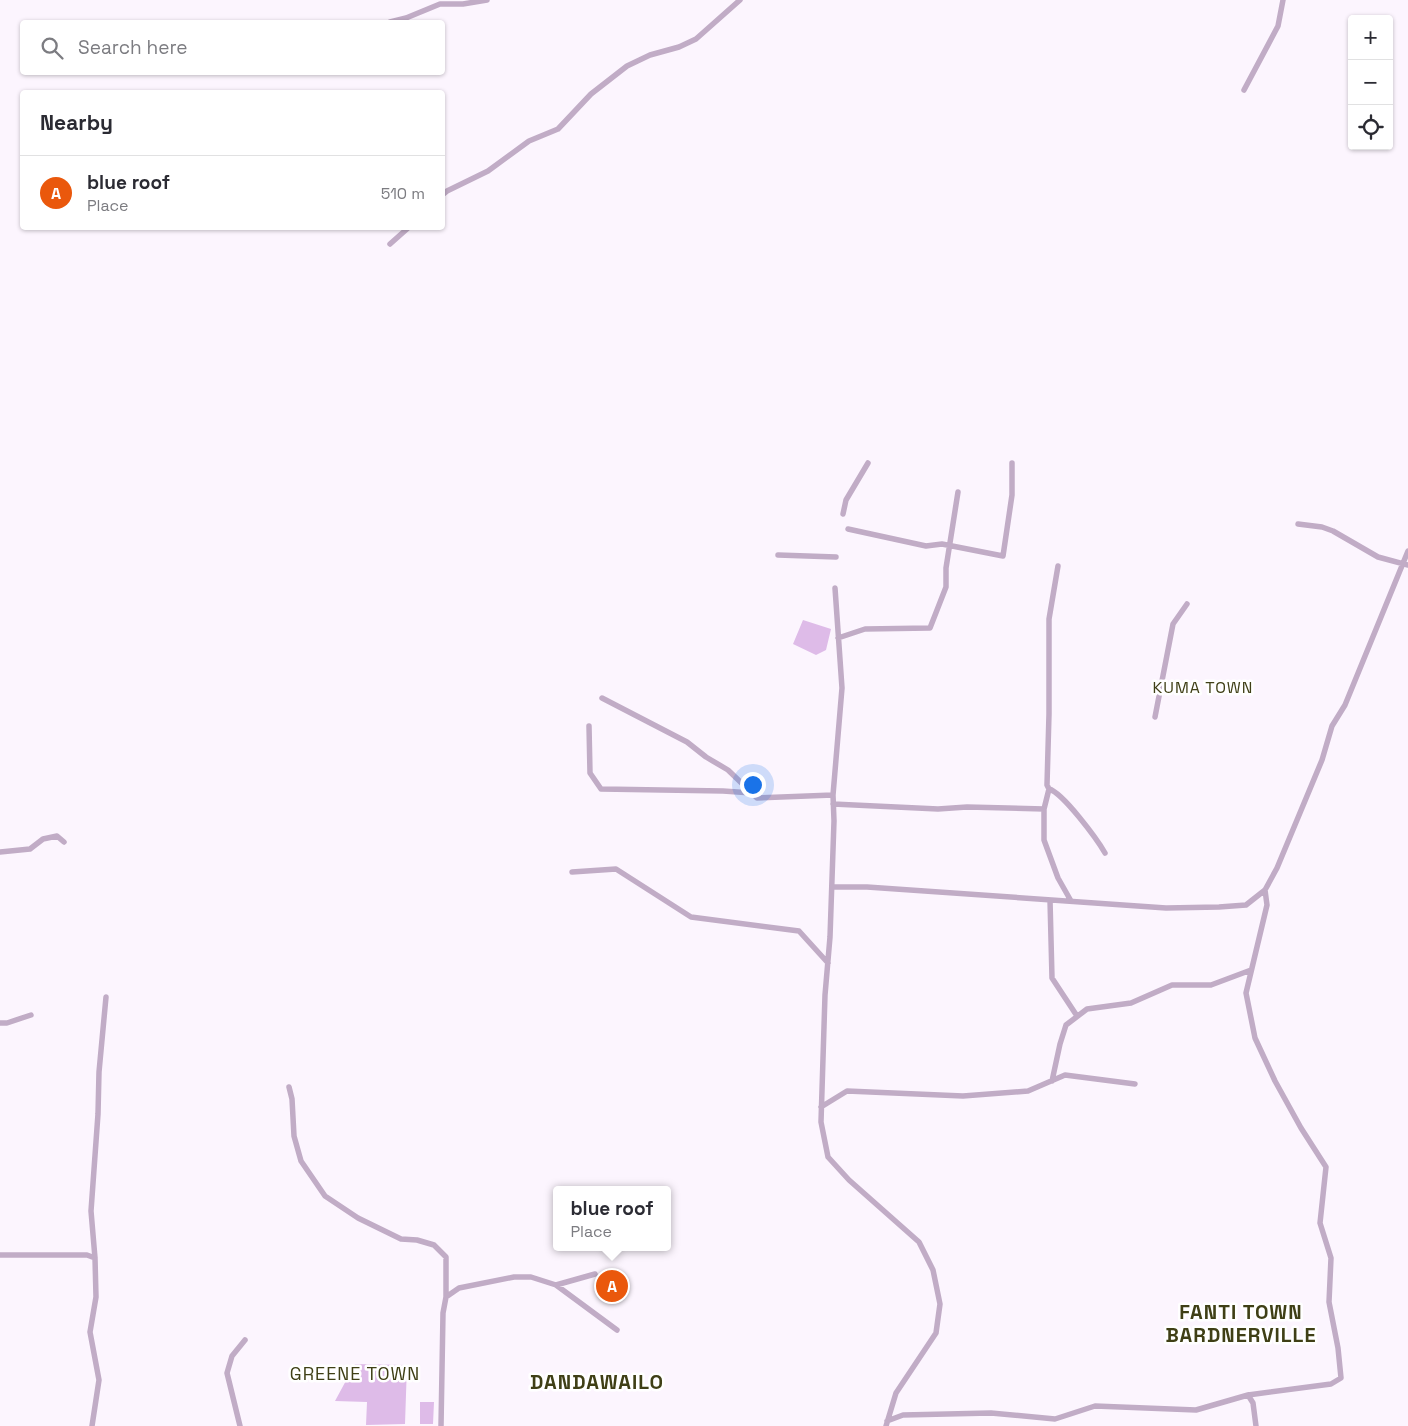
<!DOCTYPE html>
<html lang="en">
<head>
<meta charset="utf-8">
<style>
  :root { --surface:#fff; --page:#f2f2f3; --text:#2b2b33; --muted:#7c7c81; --line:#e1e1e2; --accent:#ea580c }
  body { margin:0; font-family:"Space Grotesk",sans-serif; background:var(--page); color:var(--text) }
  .controls { position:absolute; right:15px; top:15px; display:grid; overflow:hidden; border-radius:5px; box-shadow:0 1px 4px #0004 }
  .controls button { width:45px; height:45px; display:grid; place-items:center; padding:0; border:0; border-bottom:1px solid var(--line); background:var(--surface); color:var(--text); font:25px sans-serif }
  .you { position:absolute; left:752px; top:784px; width:18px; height:18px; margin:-12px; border:4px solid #fff; border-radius:50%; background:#1a73e8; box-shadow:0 0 0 8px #1a73e833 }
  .badge { display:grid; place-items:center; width:32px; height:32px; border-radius:50%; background:var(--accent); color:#fff; font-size:16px; font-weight:700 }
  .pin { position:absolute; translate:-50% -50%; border:2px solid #fff; box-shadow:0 1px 5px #0006 }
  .popup { position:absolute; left:553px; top:1186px; width:118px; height:65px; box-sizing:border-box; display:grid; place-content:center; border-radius:5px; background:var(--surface); filter:drop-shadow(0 1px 4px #0005); font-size:16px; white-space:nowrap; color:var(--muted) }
  .popup b { font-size:19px; color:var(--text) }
  .popup::after { content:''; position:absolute; left:50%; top:100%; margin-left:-10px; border:10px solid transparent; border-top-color:var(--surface) }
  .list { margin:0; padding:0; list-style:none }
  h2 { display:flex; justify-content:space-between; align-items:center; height:65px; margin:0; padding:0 20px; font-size:21px }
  h2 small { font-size:16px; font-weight:400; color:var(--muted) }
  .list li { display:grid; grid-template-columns:32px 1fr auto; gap:15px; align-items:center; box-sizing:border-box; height:75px; padding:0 20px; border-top:1px solid var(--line) }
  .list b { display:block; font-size:19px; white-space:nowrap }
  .list p { margin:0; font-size:16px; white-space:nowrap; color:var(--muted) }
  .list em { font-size:16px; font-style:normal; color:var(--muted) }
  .icon { flex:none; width:28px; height:28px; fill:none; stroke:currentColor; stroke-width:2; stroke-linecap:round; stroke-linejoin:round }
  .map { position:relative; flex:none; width:1408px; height:1426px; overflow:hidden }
  .search { position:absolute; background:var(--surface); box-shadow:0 1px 4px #0004; left:20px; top:20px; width:425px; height:55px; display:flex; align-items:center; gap:12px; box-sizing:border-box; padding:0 18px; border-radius:5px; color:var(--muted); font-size:19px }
  .panel { position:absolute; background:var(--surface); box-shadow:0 1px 4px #0004; left:20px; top:90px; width:425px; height:140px; border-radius:5px }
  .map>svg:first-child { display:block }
</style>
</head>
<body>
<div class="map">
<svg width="1408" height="1426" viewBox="0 0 1408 1426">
  <rect width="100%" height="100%" fill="#fcf5fe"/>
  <!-- green -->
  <path fill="#debbe8" d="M803 620 831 629 826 650 816 655 793 644Z
    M355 1364 407 1365 405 1424 366 1425 367 1402 335 1401Z
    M420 1402H434L433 1424H420Z"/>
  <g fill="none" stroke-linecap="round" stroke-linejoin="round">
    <!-- minor -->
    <path stroke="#c1acc6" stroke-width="5.5" d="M390 22 406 18 440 4H463L487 0
      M1244 90 1278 26 1283 0
      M442 195 447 191 488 171 529 141 558 129 591 94 627 66 650 55 679 47 696 39 740 0
      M390 244 408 228
      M843 514 846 500 868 463
      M1298 524 1322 527 1333 531 1378 557 1408 565
      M848 529 926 546 942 544 1003 556 1012 495V463
      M778 555 836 557
      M1058 566 1049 619V714L1047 785 1049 789 1044 809V840L1058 878 1071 901
      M835 588 842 688 833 795 834 821 830 937 825 995 821 1122 828 1157 849 1180 919 1242 933 1270 940 1304 936 1333 896 1393 886 1426
      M838 638 865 629 930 628 946 587V568L958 492
      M602 698 687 742 706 757 728 770 757 798 833 795
      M1155 717 1173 624 1187 604
      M589 726 590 773 601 789 723 791 752 793
      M1049 789C1063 793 1097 839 1105 853
      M833 804 938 809 967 807 1044 809
      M0 852 30 849 43 839 57 836 64 842
      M572 872 616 869 691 917 799 931 828 963
      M832 887H867L1166 908 1219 907 1246 905 1265 890 1277 868 1322 760 1332 726 1345 705 1408 551
      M1050 900 1052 978 1077 1016
      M0 1023H7L31 1015
      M1052 1081 1060 1044 1066 1025 1087 1009 1131 1003 1172 985H1211L1251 970
      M289 1087 292 1099 294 1136 301 1161 325 1196 358 1218 401 1239 417 1240 434 1245 446 1257V1297
      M821 1107 847 1091 963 1096 1028 1091 1065 1075 1135 1084
      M0 1255H87L95 1258
      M556 1285 595 1274
      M1248 1395 1253 1403 1256 1426
      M887 1421 903 1415 991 1413 1055 1419 1095 1406 1196 1410 1248 1395 1331 1384 1341 1378 1338 1348 1329 1302 1331 1258 1320 1223 1326 1167 1301 1128 1275 1081 1255 1038 1246 993 1267 905 1265 890
      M92 1426 99 1380 90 1332 96 1297 95 1258 91 1211 98 1114 99 1072 106 997
      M240 1426 227 1373 232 1356 245 1340
      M441 1426 443 1313 446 1297 459 1288 514 1277H531L556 1285 617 1330"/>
  </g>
  <g text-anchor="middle" stroke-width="5" stroke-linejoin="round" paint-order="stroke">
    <!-- neighbourhood labels -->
    <g font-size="16" letter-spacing="1" fill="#3f3f16" stroke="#fff">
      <text x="1203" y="693">KUMA TOWN</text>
    </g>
    <!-- quarter labels -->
    <g font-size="18" letter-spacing="1" fill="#3f3f16" stroke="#fff">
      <text x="355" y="1380">GREENE TOWN</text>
    </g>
    <!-- district labels -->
    <g font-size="20" font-weight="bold" letter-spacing="1" fill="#3f3f16" stroke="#fff">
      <text x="1241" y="1319">FANTI TOWN<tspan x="1241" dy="23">BARDNERVILLE</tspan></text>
      <text x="597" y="1389">DANDAWAILO</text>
    </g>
  </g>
</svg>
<div class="controls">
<button>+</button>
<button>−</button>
<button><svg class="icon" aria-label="locate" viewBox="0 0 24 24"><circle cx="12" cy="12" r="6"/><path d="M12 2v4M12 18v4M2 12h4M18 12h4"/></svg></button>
</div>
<div class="you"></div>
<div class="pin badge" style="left:612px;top:1286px">A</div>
<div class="popup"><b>blue roof</b>Place</div>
<div class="search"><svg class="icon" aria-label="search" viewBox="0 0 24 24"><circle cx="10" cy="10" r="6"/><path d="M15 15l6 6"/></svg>Search here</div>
<section class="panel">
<h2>Nearby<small></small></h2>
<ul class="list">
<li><span class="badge">A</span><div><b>blue roof</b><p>Place</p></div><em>510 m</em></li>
</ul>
</section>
</div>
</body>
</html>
